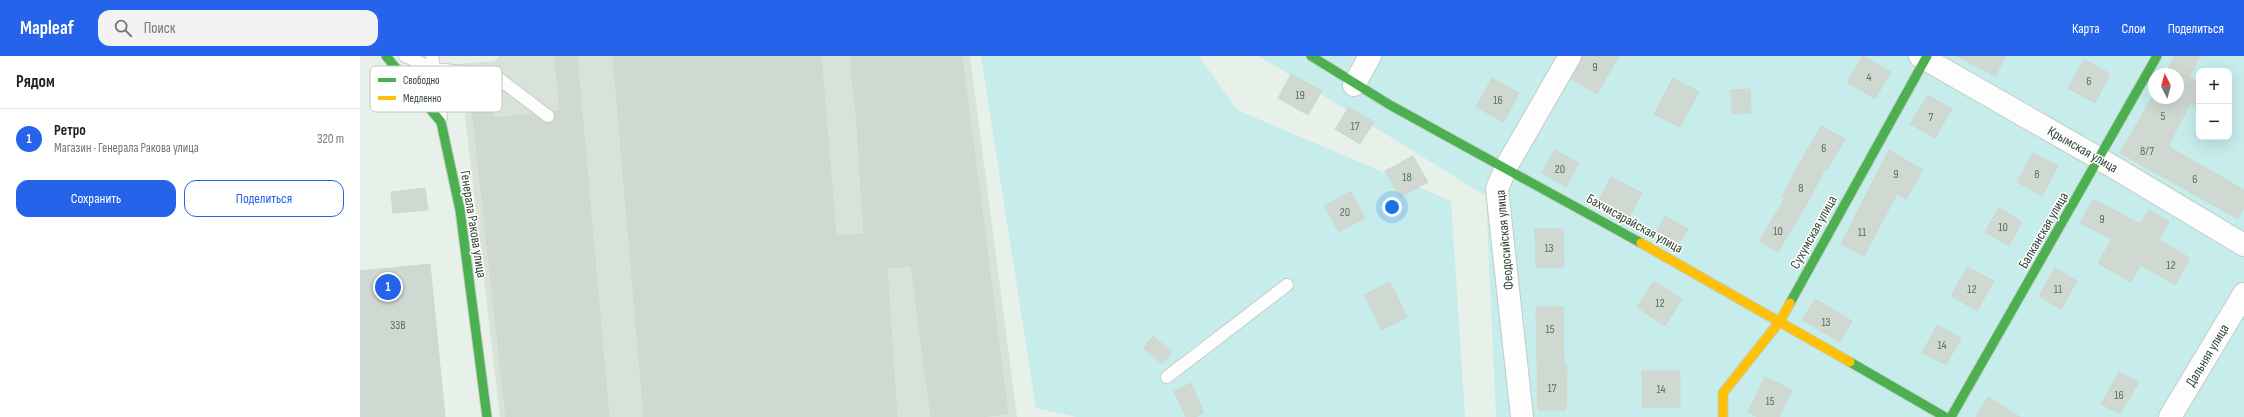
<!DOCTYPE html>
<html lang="ru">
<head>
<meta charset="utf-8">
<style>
  :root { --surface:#fff; --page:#f2f2f2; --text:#222; --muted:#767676; --line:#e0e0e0; --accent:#2563eb }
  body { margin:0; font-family:"Sofia Sans Condensed",sans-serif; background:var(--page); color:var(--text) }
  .controls { position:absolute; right:12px; top:12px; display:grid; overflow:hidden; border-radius:8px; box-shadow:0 4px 16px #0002 }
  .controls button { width:36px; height:36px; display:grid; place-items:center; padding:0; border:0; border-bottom:1px solid var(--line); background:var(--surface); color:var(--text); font:20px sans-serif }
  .compass { position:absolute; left:1788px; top:12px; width:36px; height:36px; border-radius:50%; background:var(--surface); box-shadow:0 4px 16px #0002; rotate:354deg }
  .you { position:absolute; left:1032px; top:151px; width:14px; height:14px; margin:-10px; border:3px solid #fff; border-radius:50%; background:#1a73e8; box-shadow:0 0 0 6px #1a73e833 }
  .badge { display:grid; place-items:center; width:26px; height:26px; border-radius:50%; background:var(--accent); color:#fff; font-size:13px; font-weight:700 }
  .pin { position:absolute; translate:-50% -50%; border:2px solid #fff; box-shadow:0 1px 4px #0006 }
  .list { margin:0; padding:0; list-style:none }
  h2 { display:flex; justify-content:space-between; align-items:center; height:52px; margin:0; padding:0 16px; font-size:17px }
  h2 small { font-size:13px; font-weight:400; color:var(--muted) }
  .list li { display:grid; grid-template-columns:26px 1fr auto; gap:12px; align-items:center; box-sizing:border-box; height:60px; padding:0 16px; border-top:1px solid var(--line) }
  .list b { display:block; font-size:15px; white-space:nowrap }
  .list p { margin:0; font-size:13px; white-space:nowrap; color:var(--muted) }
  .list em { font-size:13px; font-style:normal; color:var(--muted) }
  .actions { display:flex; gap:8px; padding:12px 16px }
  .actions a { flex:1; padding:9px 0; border:1px solid var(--accent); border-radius:12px; text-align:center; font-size:14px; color:var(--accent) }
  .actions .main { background:var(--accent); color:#fff }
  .icon { flex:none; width:22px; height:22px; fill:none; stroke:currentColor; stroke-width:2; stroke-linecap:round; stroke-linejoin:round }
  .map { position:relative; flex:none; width:1884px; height:361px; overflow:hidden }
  header { display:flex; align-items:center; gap:24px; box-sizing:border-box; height:56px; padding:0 20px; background:var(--accent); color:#fff }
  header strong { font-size:19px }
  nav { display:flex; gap:22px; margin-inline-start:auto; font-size:14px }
  .search { width:280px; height:36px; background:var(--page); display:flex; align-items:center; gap:10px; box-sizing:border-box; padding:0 14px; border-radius:12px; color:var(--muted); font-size:15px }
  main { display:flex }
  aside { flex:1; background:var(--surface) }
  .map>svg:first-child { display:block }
</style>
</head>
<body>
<header>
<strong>Mapleaf</strong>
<div class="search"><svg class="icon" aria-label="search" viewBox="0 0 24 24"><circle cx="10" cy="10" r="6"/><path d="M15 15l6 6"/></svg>Поиск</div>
<nav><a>Карта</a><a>Слои</a><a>Поделиться</a></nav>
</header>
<main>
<aside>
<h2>Рядом<small></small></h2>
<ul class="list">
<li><span class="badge">1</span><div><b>Ретро</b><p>Магазин · Генерала Ракова улица</p></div><em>320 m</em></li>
</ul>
<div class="actions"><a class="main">Сохранить</a><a>Поделиться</a></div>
</aside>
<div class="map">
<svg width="1884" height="361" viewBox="0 0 1884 361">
  <rect width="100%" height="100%" fill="#e8f0ea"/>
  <!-- industrial -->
  <path fill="#d8e2d9" d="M139 0H610L657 361H140L99 8 134 5Z"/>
  <!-- green -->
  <path fill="#c6eceb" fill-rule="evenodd" d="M621 0H839L877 54 1091 145 1105 361H716L676 352ZM991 135 1005 162 979 176 964 150ZM1030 226 1047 261 1022 274 1004 239Z
    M899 0H1884V361H1136L1126 140ZM1839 15H1869V81H1839ZM1794 18H1818V42H1794Z"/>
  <!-- building -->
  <path fill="#cfd8d1" stroke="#ced8d0" d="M195 0H217L249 361H146L109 27 129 26 133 62 172 58 184 66 191 67 195 61 194 55H200Z
    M253 0H461L476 180 504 178 497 68 490 0H602L648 357 622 361H571L551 210 527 212 537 361H284Z
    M1223 0H1259L1237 38 1211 23Z
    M1503 0 1531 16 1515 43 1487 26Z
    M1596 0H1646L1635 20Z
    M1815 0H1840L1829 21 1839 27V53L1830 48 1808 90 1884 134V152L1878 163 1760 97 1794 38V42H1818V18H1805Z
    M1724 3 1750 18 1735 47 1708 32Z
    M931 18 962 35 948 59 918 42Z
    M1132 22 1159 37 1144 66 1116 51Z
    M1313 22 1339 36 1320 71 1294 58Z
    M1390 33 1391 57 1372 58 1371 34Z
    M1568 39 1592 53 1575 82 1550 68Z
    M989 51 1014 66 1000 88 975 73Z
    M1461 70 1485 83 1467 114 1465 113 1448 146 1418 196 1399 185 1425 142 1422 140 1437 112Z
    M1194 94 1219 107 1206 131 1182 117Z
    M1529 94 1563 114 1546 143 1537 138 1504 200 1481 188Z
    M1673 97 1698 110 1682 140 1657 126Z
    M1053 100 1068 126 1040 141 1025 115Z
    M1251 121 1282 137 1267 165 1237 148Z
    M65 132 68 154 33 157 31 136Z
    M991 135 1005 162 979 176 964 150Z
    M1733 143 1780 168 1789 154 1809 166 1799 184 1830 202 1815 229 1781 209 1771 226 1738 207 1752 183 1720 167Z
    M1639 152 1662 166 1649 190 1625 176Z
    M1305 160 1328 173 1316 193 1294 180Z
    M1175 173H1203L1204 211 1176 212Z
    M70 208 85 361H0V215Z
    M1607 211 1634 225 1617 255 1591 240Z
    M1695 212 1717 225 1701 253 1679 240Z
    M1294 225 1322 243 1305 270 1277 251Z
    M1030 226 1047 261 1022 274 1004 239Z
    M1455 243 1492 265 1480 286 1442 264Z
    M1176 251H1203L1204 310H1207L1206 354H1178Z
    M1577 269 1601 282 1586 309 1562 297Z
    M793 280 812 296 802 308 783 292Z
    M1282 315H1320V351H1282Z
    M1759 316 1779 326 1760 358 1741 348Z
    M1405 321 1432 334 1419 361H1398L1388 356Z
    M831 327 844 357 835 361H826L814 335Z
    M1628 341 1660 361H1616Z"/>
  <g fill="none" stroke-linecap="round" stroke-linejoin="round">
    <defs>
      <path id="lane" d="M45 0 74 13 134 19 188 60
        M72 0 81 62
        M807 321 927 229"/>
      <path id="street" d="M1560 0 1740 103 1884 189
        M994 29 1010 0
        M1162 361 1137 133 1146 111 1210 0
        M1810 361 1884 238"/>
      <path id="fast" d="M26 0 81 66 100 154 127 361
        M951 0 1030 49 1281 187
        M1430 247 1567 0
        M1490 306 1585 361
        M1591 361 1797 0"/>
      <path id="slow" d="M1281 187 1490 306
        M1363 361V337L1420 265 1430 247"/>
    </defs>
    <!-- lane casing -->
    <use href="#lane" stroke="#c4cdc6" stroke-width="14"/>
    <!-- street casing -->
    <use href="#street" stroke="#c4cdc6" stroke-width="24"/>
    <!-- fast casing -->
    <use href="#fast" stroke="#c0d1c5" stroke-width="11"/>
    <!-- slow casing -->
    <use href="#slow" stroke="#c0d1c5" stroke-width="11"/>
    <!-- lane -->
    <use href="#lane" stroke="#fcfdfc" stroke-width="12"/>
    <!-- street -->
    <use href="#street" stroke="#fcfdfc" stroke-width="22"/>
    <!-- fast -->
    <use href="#fast" stroke="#4caf50" stroke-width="9"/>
    <!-- slow -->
    <use href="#slow" stroke="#ffc107" stroke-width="9"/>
  </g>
  <g text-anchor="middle" stroke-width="3" stroke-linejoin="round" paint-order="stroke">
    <!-- number labels -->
    <g font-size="12" fill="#5c6c5f">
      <text x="1235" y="15">9</text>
      <text x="1509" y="25">4</text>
      <text x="1729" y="29">6</text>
      <text x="940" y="43">19</text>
      <text x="1138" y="48">16</text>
      <text x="1803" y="64">5</text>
      <text x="1571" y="65">7</text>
      <text x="995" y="74">17</text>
      <text x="1464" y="96">6</text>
      <text x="1787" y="99">8/7</text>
      <text x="1200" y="117">20</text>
      <text x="1536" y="122">9</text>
      <text x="1677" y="122">8</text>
      <text x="1047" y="125">18</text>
      <text x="1835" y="127">6</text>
      <text x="1441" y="136">8</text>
      <text x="985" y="160">20</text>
      <text x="1742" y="167">9</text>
      <text x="1643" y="175">10</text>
      <text x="1418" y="179">10</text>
      <text x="1502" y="180">11</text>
      <text x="1189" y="196">13</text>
      <text x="1811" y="213">12</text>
      <text x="1612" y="237">12</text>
      <text x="1698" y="237">11</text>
      <text x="1300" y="251">12</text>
      <text x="1466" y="270">13</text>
      <text x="38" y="273">33В</text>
      <text x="1190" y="277">15</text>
      <text x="1582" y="293">14</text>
      <text x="1192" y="336">17</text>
      <text x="1301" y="337">14</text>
      <text x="1759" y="343">16</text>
      <text x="1410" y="349">15</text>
    </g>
    <!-- street labels -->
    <g font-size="14" fill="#344637" stroke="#fff">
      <text transform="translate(1723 93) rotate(30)" y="5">Крымская улица</text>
      <text transform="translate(1275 167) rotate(29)" y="5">Бахчисарайская улица</text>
      <text transform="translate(114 168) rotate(81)" y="5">Генерала Ракова улица</text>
      <text transform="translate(1683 174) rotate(-60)" y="5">Балканская улица</text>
      <text transform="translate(1453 176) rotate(-61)" y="5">Сухумская улица</text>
      <text transform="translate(1144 184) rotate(-95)" y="5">Феодосийская улица</text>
      <text transform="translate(1847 299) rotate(-59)" y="5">Дальняя улица</text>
    </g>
  </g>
  <!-- legend -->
  <rect x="10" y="10" width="132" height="46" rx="6" fill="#fff" stroke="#c2c8c3" stroke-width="1"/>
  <rect x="18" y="22" width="18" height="4" fill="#4caf50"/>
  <rect x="18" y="40" width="18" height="4" fill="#ffc107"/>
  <g font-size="11" fill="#344637">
    <text x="43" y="28">Свободно</text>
    <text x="43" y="46">Медленно</text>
  </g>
</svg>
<div class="controls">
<button>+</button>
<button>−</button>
</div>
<svg class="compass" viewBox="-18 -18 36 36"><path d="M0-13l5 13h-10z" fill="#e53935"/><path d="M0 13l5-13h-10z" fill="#767676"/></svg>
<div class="you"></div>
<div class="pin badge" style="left:28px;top:231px">1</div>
</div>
</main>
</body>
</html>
